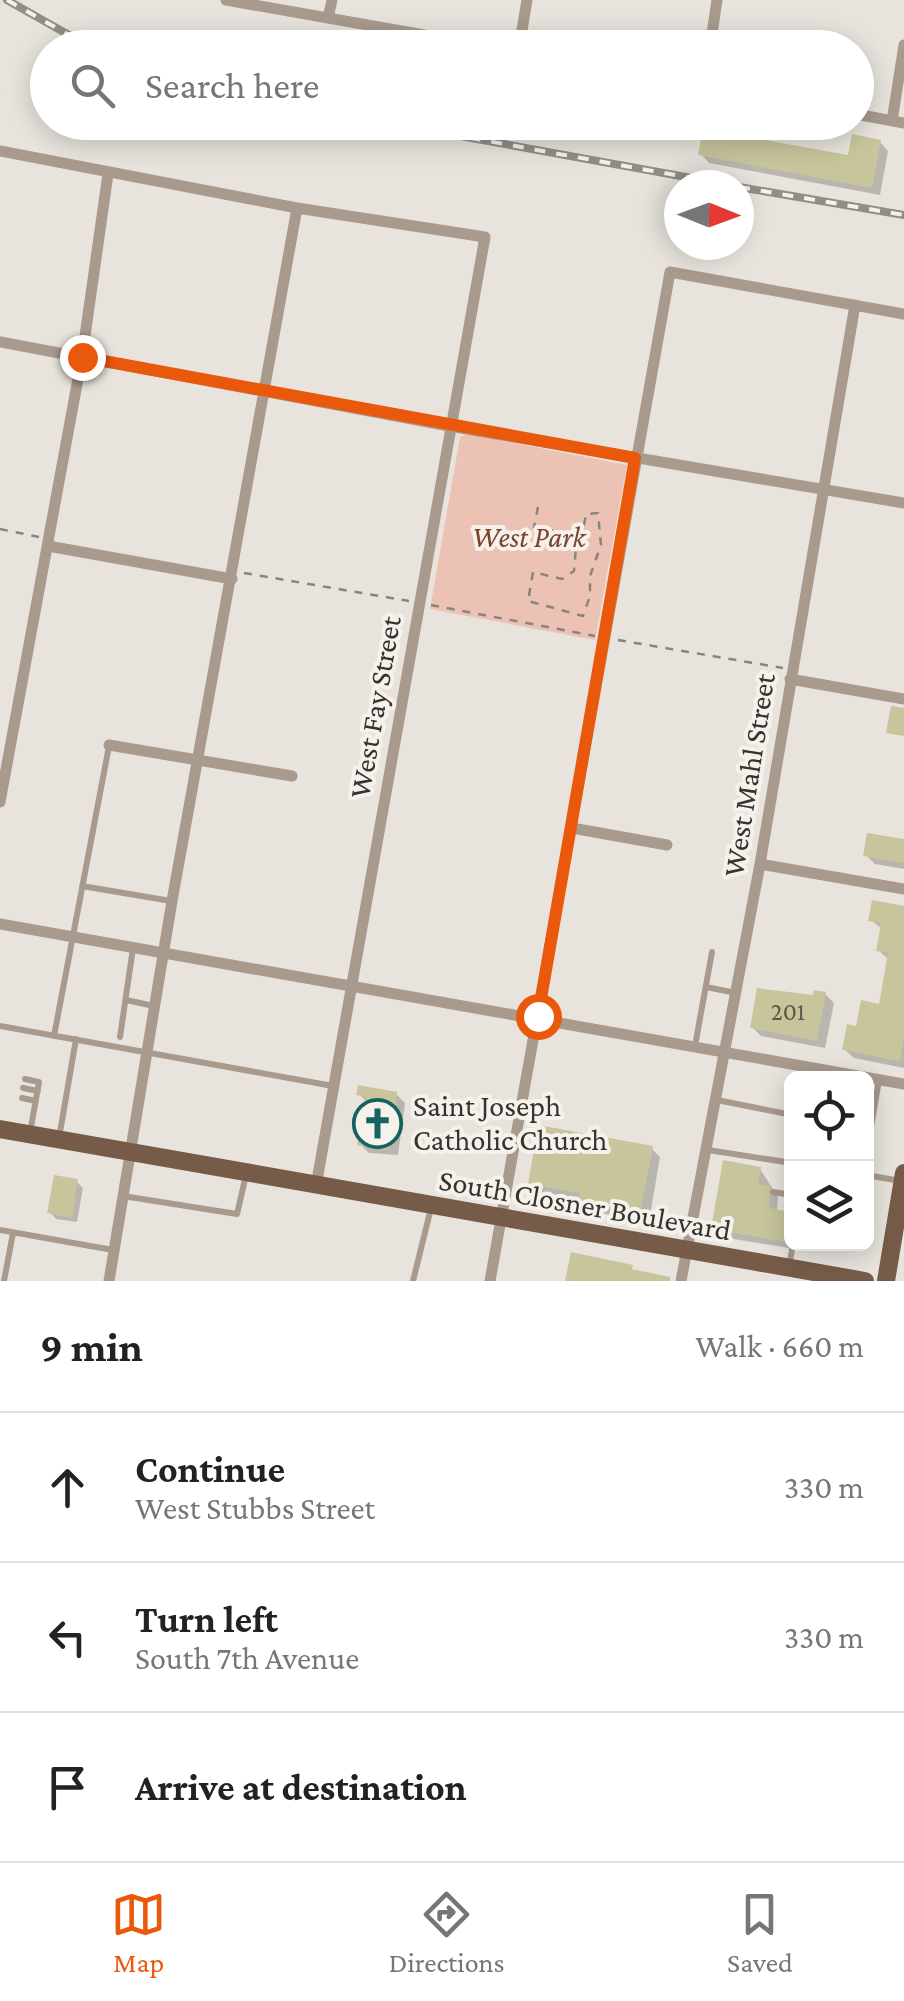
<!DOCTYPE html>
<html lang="en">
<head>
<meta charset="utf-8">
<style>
  :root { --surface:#fff; --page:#f6f6f6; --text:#222; --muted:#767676; --line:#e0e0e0; --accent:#ea580c }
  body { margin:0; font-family:"Crimson Pro",serif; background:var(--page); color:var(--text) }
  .controls { position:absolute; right:30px; bottom:30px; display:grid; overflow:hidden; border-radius:15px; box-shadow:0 5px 25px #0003 }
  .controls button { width:90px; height:90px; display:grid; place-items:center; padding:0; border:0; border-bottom:2px solid var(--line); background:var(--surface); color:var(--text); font:50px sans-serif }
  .compass { position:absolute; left:664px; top:170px; width:90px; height:90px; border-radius:50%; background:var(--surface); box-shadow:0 5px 25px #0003; rotate:91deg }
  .stop { position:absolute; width:30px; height:30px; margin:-22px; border:8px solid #ea580c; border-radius:50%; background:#fff }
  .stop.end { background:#ea580c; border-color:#fff; box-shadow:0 2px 10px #0008 }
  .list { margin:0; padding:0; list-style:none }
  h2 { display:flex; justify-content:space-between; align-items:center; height:130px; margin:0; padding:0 40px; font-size:42px }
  h2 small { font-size:32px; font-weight:400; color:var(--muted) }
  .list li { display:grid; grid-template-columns:65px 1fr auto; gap:30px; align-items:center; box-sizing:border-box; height:150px; padding:0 40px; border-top:2px solid var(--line) }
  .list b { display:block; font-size:38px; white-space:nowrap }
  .list p { margin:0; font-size:32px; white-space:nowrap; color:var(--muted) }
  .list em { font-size:32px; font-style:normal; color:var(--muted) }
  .icon { flex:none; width:55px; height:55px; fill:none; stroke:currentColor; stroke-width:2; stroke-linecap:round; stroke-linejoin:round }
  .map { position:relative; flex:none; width:904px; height:1281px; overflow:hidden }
  .search { position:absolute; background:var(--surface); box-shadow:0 5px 25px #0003; left:30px; right:30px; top:30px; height:110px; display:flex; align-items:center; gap:25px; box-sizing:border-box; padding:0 35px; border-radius:55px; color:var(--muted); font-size:38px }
  .sheet { height:580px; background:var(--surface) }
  nav { display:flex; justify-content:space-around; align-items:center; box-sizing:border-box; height:140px; border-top:2px solid var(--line); background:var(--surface); font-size:28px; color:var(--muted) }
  nav a { display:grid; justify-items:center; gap:5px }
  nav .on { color:var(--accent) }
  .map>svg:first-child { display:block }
</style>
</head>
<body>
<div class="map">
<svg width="904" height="1281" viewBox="0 0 904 1281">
  <rect width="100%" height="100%" fill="#e8e4dd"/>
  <!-- green -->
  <path fill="#ecc2b4" d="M468 434 627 465 595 640 430 609 460 437Z"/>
  <!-- shadow -->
  <path fill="#0003" d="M880 142 888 151 880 195 709 163 701 154 850 158Z
    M904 842V869L875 864 866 855Z
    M904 909V1068L854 1058 845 1050 881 1007 887 958 878 950 882 929 871 920Z
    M825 994 834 1003 825 1048 761 1036 752 1027Z
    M359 1094H396L405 1103 398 1155 369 1153 360 1144 368 1103Z
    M651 1148 660 1157 649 1222 590 1211 581 1199 539 1192 530 1183Z
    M760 1169 778 1197 777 1212 792 1215 795 1249 722 1237 714 1228Z
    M77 1182 83 1188 77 1222 56 1219 50 1212Z"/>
  <!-- building -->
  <path fill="#c8c59c" d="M703 129 848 155 852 134 881 140 872 188 698 155Z
    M891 706 904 708V736L886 733Z
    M867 833 904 839V863L863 856Z
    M872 900 904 906V1037L900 1061 842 1050 847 1024 856 1026 861 1000 879 1004 888 953 876 951 881 923 868 921Z
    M757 988 813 995 814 990 826 992 817 1041 750 1028Z
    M358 1085 397 1092 390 1148 385 1150 357 1145 366 1097 356 1095Z
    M538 1125 653 1146 640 1214 578 1203 580 1193 528 1184Z
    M723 1160 761 1167 758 1184 770 1186 769 1208 792 1212 787 1242 711 1229Z
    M54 1175 78 1179 72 1218 47 1213Z
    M571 1252 633 1265 632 1269 670 1277V1281H565Z"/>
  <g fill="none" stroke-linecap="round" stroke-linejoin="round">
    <!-- path -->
    <path stroke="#888581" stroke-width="2.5" stroke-dasharray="8 8" stroke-linecap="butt" d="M538 507 534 527 582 536 586 514 598 513 601 545 590 576V596L583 616 528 601 533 572 562 579 574 571 576 547 582 536
      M0 529 39 537
      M244 573 409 601
      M431 605 595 636
      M618 640 783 668"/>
    <!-- lane -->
    <path stroke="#a99a8e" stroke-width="6" d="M82 886 171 901
      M706 987 736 993
      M126 1000 154 1006
      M0 1026 333 1086
      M54 1036 109 746
      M120 1037 133 948
      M695 1046 712 952
      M25 1079 39 1082 30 1133
      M23 1088 38 1091
      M22 1098 36 1101
      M717 1100 792 1115
      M59 1138 76 1039
      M708 1150 792 1163
      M866 1156 879 1080
      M866 1175 901 1181
      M773 1192 792 1195
      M123 1196 237 1214 246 1175
      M0 1230 113 1250
      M789 1267 793 1244
      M4 1281 13 1233
      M413 1281 431 1208"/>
    <!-- street -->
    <path stroke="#a99a8e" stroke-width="11" d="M226 0 498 48
      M328 18 332 0
      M519 48 527 0
      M710 48 717 0
      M856 114 904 123
      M892 121 904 45
      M0 151 297 208 485 237 316 1186
      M0 342 449 426 904 503
      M48 546 232 579
      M790 679 904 699
      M109 745 292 776
      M0 802 82 357 108 174
      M572 828 667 845
      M760 864 904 889
      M0 924 904 1084
      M109 1281 172 901 297 208
      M490 1281 670 272 904 314
      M681 1281 760 864 855 305"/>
    <!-- primary -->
    <path stroke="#765c48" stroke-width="18" d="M0 1129 865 1281
      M886 1281 904 1173"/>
    <defs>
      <path id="rail" d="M7 0 92 48
        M383 122 730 185
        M739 187 904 215"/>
    </defs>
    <!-- rail casing -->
    <use href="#rail" stroke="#918e89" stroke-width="8"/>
    <!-- rail -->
    <use href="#rail" stroke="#f6f1ea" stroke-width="4" stroke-dasharray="11" stroke-linecap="butt"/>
  </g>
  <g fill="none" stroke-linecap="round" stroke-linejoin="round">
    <!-- route -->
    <path stroke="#ea580c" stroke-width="12" d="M82 357 635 458 538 1016"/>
  </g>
  <!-- icons -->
  <defs>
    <symbol id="church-ring" viewBox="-11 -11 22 22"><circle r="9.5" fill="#f6f1ea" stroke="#14635f" stroke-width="1.5"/><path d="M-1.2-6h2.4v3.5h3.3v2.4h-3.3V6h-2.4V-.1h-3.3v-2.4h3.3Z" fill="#14635f"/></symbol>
  </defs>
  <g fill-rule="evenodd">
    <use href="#church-ring" x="350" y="1096" width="55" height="55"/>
  </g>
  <g text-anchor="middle" stroke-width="8" stroke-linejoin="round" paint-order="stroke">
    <!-- number labels -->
    <g font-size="25" fill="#5a584b">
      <text x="788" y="1020">201</text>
    </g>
    <!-- park labels -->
    <g font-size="30" font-style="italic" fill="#7b4230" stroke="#f6f1ea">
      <text x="529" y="547">West Park</text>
    </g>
    <!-- street labels -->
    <g font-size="30" fill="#353330" stroke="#f6f1ea">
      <text transform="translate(375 707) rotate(-80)" y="10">West Fay Street</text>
      <text transform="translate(749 775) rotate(-81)" y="10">West Mahl Street</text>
      <text transform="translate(585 1205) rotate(10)" y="10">South Closner Boulevard</text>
    </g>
    <!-- poi labels -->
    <g font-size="30" fill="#353330" stroke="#f6f1ea" text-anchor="start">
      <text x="413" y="1116">Saint Joseph<tspan x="413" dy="34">Catholic Church</tspan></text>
    </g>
  </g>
</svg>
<div class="controls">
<button><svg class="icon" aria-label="locate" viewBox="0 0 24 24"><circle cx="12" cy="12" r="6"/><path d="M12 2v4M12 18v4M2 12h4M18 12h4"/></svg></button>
<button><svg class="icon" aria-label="layers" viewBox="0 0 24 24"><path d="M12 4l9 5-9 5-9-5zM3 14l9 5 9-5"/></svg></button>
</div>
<svg class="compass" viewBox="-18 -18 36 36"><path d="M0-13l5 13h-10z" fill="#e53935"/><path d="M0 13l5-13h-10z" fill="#767676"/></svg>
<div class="stop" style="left:538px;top:1016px"></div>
<div class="stop end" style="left:82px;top:357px"></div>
<div class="search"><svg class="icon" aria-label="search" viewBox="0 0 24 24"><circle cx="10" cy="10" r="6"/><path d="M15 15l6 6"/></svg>Search here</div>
</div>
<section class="sheet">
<h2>9 min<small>Walk · 660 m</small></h2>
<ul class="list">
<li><svg class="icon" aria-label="ahead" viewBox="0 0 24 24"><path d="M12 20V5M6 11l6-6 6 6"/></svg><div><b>Continue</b><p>West Stubbs Street</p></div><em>330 m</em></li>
<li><svg class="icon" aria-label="left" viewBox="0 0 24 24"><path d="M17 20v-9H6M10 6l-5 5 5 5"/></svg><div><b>Turn left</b><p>South 7th Avenue</p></div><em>330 m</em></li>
<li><svg class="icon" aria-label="arrive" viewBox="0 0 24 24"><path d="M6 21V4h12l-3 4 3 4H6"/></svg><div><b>Arrive at destination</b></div></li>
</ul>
</section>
<nav>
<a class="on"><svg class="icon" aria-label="map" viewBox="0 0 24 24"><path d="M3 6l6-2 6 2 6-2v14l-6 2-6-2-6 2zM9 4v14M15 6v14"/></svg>Map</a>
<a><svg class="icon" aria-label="directions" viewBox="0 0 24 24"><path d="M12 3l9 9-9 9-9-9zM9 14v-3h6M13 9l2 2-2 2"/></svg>Directions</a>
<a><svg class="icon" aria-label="saved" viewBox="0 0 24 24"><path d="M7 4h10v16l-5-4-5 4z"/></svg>Saved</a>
</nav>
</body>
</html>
